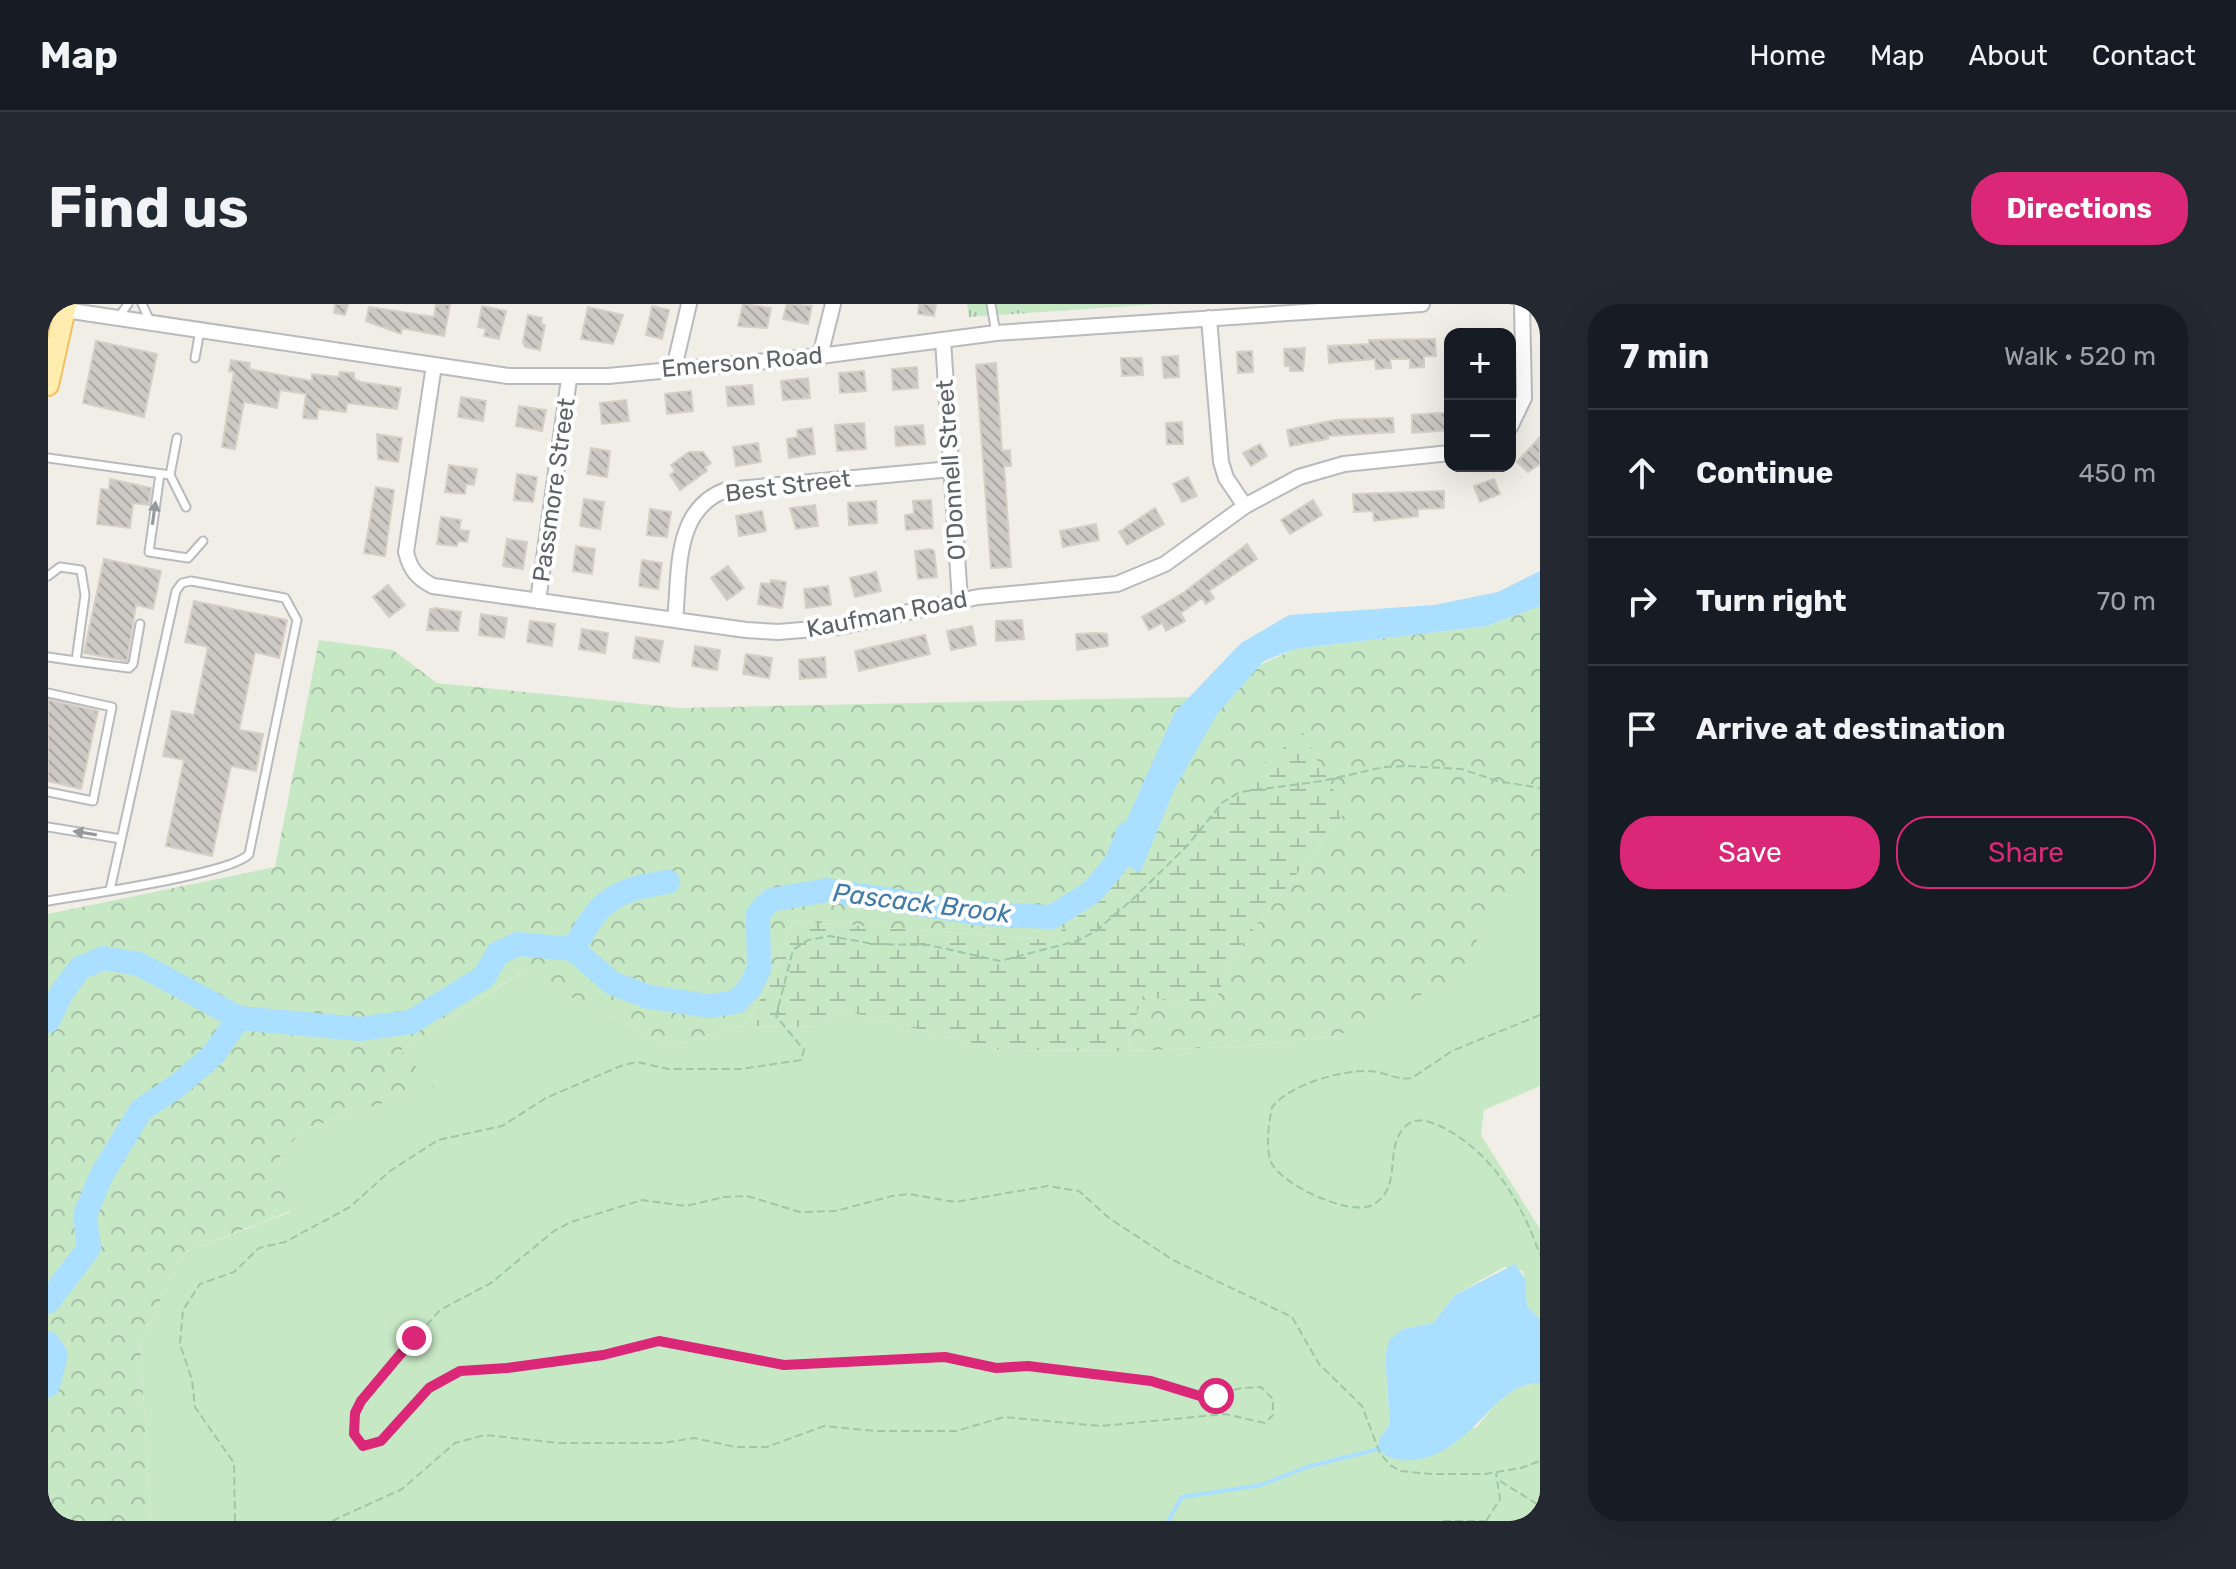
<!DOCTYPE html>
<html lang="en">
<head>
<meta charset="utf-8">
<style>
  :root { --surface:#171b24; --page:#242831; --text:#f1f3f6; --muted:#9ea1a6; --line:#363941; --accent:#db2777 }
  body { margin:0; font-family:Rubik,sans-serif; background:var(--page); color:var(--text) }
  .controls { position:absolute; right:24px; top:24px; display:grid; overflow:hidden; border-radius:16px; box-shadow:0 8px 32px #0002 }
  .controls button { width:72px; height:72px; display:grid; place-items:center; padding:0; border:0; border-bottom:2px solid var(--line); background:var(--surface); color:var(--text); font:40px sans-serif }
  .stop { position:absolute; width:24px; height:24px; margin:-18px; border:6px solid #db2777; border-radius:50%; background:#fff }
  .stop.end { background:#db2777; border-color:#fff; box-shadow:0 2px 8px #0008 }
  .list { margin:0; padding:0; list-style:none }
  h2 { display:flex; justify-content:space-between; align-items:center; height:104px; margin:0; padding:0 32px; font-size:34px }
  h2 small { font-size:26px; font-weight:400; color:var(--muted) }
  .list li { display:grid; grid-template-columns:52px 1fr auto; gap:24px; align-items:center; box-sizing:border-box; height:128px; padding:0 32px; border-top:2px solid var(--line) }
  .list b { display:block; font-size:30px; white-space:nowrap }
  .list em { font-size:26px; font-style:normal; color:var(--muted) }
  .actions { display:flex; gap:16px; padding:24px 32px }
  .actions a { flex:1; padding:18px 0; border:2px solid var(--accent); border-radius:32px; text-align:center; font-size:28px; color:var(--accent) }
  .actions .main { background:var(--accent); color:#fff }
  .icon { flex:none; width:44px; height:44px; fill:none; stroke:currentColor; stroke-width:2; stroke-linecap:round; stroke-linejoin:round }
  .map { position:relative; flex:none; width:1492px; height:1217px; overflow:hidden; border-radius:32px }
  header { display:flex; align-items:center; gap:48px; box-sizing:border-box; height:112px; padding:0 40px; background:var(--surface); border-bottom:2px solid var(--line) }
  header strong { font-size:38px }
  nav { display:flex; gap:44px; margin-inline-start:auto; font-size:28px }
  .intro { display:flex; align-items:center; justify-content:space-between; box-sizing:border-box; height:192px; padding:0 48px }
  h1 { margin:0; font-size:56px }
  .button { padding:20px 36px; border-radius:32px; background:var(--accent); color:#fff; font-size:28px; font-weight:700 }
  main { display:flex; gap:48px; padding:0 48px }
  aside { flex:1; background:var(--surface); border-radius:32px; box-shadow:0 8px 32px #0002 }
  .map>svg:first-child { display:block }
</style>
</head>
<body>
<header>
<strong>Map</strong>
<nav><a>Home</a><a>Map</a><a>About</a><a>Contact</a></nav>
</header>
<div class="intro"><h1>Find us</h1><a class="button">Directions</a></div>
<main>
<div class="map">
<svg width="1492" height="1217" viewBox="0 0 1492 1217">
  <defs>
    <pattern id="forest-crowns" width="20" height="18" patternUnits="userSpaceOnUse" patternTransform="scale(2)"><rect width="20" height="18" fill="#c7e8c5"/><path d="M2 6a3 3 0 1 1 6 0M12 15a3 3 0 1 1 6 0" fill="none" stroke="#a5c0a4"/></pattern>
    <pattern id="wetland-marsh" width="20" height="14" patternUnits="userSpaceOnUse" patternTransform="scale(2)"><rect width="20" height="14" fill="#c7e8c5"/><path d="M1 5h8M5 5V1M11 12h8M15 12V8" fill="none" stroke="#a5c0a4"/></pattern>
    <pattern id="park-tufts" width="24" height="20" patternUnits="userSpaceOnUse" patternTransform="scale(2)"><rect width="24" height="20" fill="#c7e8c5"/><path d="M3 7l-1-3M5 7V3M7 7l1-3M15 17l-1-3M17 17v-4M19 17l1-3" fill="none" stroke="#a5c0a4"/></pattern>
    <pattern id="building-back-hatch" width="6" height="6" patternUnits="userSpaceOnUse" patternTransform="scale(2)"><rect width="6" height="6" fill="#ccc9c4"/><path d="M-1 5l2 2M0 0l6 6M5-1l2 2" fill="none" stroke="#a9a7a3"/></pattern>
  </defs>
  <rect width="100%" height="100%" fill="#f1eee7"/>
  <!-- grass -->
  <path fill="#c7e8c5" d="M1492 555V782L1436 806 1433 831 1492 925V1016L1479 1002 1475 967 1456 963 1407 991 1385 1019 1355 1025 1337 1052 1342 1120 1331 1135 1429 1123C1445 1103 1463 1078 1492 1080V1217H103L92 1039 135 949 242 908 230 854 254 826 385 782 353 746 474 668 621 742 697 722 773 723 785 704 953 746 1079 747 1198 742 1289 732Z"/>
  <!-- forest -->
  <path fill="url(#forest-crowns)" d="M1492 302V555L1429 613V664L1289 732 1198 742 1079 747 1094 692 1164 704 1187 649 1297 508 1094 553 1003 636 744 617 724 674 697 722 621 742 473 668 353 746 386 782 254 826 231 854 242 907 135 949 92 1039 103 1217H0V610L227 563 271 336 345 346 389 379 632 404 1142 393 1247 345 1439 322Z"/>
  <!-- wetland -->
  <path fill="url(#wetland-marsh)" d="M1255 429 1297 508 1187 649 1164 704 1094 692 1079 747 953 746 785 704 773 723 697 722 724 674 744 617 1003 636 1094 553Z"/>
  <!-- park -->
  <path fill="url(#park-tufts)" d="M919 0H1112L921 13Z"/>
  <!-- water -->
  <path fill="#aadfff" d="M1492 267V302L1439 322 1247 345 1216 357 1169 410 1126 486 1092 569 1062 553 1127 408 1193 339 1241 311 1386 301 1450 288Z
    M1467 960 1477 975 1479 1002 1492 1016V1080C1445 1076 1427 1150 1364 1156 1350 1158 1340 1154 1330 1145L1331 1135 1342 1120 1337 1052 1342 1035 1355 1025 1385 1019 1407 991Z"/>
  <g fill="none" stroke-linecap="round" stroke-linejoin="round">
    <!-- stream -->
    <path stroke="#aadfff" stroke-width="4" d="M1120 1217 1134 1193 1213 1181 1259 1163 1330 1145"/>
    <!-- river -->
    <path stroke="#aadfff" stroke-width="24" d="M525 645C553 596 564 586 620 578
      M0 717 14 688 32 664 56 654 91 660 191 714 312 725 363 718 436 673 450 649 470 640 525 645 564 679 601 693 661 702 688 698 702 684 711 665 710 610 723 596 779 586 934 610 1004 613 1044 588 1068 559 1080 529
      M0 998 41 944 37 911 53 872 93 806 129 782 165 751 191 714
      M0 1039 8 1051 0 1081"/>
  </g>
  <!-- building -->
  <path fill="url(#building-back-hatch)" stroke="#d6cfc6" stroke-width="2" d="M287 0H300L297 11 286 9Z
    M388 0 402 1 396 32 354 24 353 30 318 17 321 3 386 13Z
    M695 0 723 4 719 24 690 22Z
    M739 0 764 2 760 20 735 15Z
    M871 0H888L886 12 870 10Z
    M434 2 458 7 451 35 436 32 438 25 430 23Z
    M604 2 621 6 614 35 598 31Z
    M540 3 575 11 565 40 533 35Z
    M480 11 494 14 493 20 497 21 492 46 477 43 475 38Z
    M1387 35 1388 52H1376V63L1362 64V55H1342L1343 64 1328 65 1327 55 1281 59 1280 42 1321 40V36Z
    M48 37 109 50 96 113 35 99Z
    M1257 44 1255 67H1242V62H1237L1236 45Z
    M1204 47 1205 68 1190 69 1189 48Z
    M1130 52 1131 73 1116 74 1114 53Z
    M1073 54H1094L1095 71 1074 72Z
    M183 56 202 59 201 65 264 77V70L291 73 292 68 306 69V75L313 78 353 84 349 105 299 99 298 108 270 105 269 115 255 114 258 90 232 86 229 104 196 98 187 145 174 143 186 68 181 67Z
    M948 59 954 147 962 146 963 162H956L963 263 943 264 928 61Z
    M869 63 870 84 845 86 844 65Z
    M816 67 818 87 792 89 791 69Z
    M760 74 762 94 735 96 733 77Z
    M704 81 706 100 680 102 678 83Z
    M643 87 645 107 619 110 617 90Z
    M413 93 438 97 435 117 410 113Z
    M578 96 581 117 554 120 552 99Z
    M471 102 498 106 494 127 468 122Z
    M1389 109H1402V126L1364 129V111Z
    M1345 114 1346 128 1280 132V135L1242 142 1239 126 1287 116Z
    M1134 118 1135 140H1119L1118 119Z
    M816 119 818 145 789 147 787 121Z
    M875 121 877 140 848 142 847 123Z
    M764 124 767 150 741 154 739 135 750 133 749 126Z
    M329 130 354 134 350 158 330 155Z
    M1492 133V160L1480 168 1469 158Z
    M710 139 713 158 688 162 685 143Z
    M1212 140 1219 152 1203 162 1195 149Z
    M543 144 562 147 559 173 539 170Z
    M641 148H655L663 159 657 163 659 167 632 186 622 171 627 167 623 161Z
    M401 161 429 165 426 181 418 180 417 190 397 188Z
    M469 170 489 173 485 198 466 196Z
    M1140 173 1149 192 1134 198 1125 180Z
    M62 175 103 184 101 201 85 199 82 224 49 220 53 185 61 186Z
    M1446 175 1452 190 1432 198 1426 182Z
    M328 183 346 186 337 252 316 249Z
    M1396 187V204L1370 205V212L1326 217 1325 207 1306 208 1305 190Z
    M536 195 556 198 552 225 532 222Z
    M883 196 885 224 858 226 857 211 866 210 865 197Z
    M1265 196 1274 211 1242 230 1233 216Z
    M828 197 829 219 801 221 800 199Z
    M767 201 770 222 748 225 742 204Z
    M1107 204 1116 220 1079 241 1071 228Z
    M602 205 623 208 619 233 599 231Z
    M714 207 718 227 691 232 688 212Z
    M393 213 413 216 411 226 421 227 419 238 410 237 409 242 389 240Z
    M1048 220 1051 236 1015 243 1012 227Z
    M459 235 479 238 475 265 455 262Z
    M1199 240 1209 255 1161 287 1166 294 1158 300 1154 294 1133 309 1137 317 1118 327 1114 319 1101 326 1094 313 1135 289Z
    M528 242 547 245 544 270 525 267Z
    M882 245 886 247 889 273 870 275 867 247Z
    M56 255 113 267 105 305 88 301 79 357 36 349Z
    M594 256 614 259 610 285 591 282Z
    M680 262 696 284 679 296 663 274Z
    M828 268 833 287 807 293 802 274Z
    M723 276 738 278 734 304 710 300 713 279 722 280Z
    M340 281 357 301 341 313 325 293Z
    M780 282 783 301 758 304 756 285Z
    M146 297 239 316 231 354 207 348 191 426 215 430 208 467 183 462 164 552 118 542 136 456 115 452 124 407 146 411 160 343 137 338Z
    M388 304 413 308 410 327 379 326 382 305Z
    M433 310 459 314 456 334 431 331Z
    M974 316 976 335 948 337V317Z
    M482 317 507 320 504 342 479 338Z
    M924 322 928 341 903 346 899 327Z
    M534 325 560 329 557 349 531 345Z
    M1049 329 1059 330 1060 342 1029 346 1028 330Z
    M877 331 882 350 811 367 807 347Z
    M588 333 615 337 611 358 585 354Z
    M647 342 672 346 669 366 644 362Z
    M698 350 724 354 721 374 695 370Z
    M777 353 778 373 752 375 751 356Z
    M0 396 50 407 33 485 0 477Z"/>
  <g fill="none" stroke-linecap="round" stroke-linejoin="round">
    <defs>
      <path id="service" d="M94 0 102 17
        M943 0 948 29
        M70 14 80 0
        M147 54 152 26
        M0 154 122 171 129 134
        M112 170 101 248 140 254 155 237
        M122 171 138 203
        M0 272 12 263 33 266 37 291 28 357 0 353
        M28 357 81 364 85 360 92 320
        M0 389 64 403 45 497 0 488
        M0 523 73 535
        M0 597C34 591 185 570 201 550L249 316 237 294 143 277 134 279 128 287 62 586"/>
      <path id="minor" d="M17 6 460 72H560L772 52 948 29 1374 0
        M1161 14 1173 158 1178 174 1197 202
        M895 36 912 297
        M772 52 785 0
        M386 61 358 248C362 265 369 274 385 282L698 326 730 328 791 323 930 293 1069 280 1117 260 1197 202 1251 173 1296 160 1402 149
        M626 64 641 0
        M1462 123 1476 94 1474 0
        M490 297 521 75
        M627 316C632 269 625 205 678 186L903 165"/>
      <path id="primary" d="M0 81 18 0"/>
    </defs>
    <!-- service casing -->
    <use href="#service" stroke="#b8babe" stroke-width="11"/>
    <!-- minor casing -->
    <use href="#minor" stroke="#b8babe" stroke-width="18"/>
    <!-- primary casing -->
    <use href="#primary" stroke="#f1bf60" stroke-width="24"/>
    <!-- path -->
    <path stroke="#9ec8a7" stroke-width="2" stroke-dasharray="8 4" stroke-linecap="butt" d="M1492 711 1404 747 1364 774C1349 777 1335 767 1320 767 1291 767 1243 780 1224 803 1221 819 1217 842 1223 858 1232 880 1302 913 1324 901 1355 885 1336 848 1355 825 1366 811 1381 817 1394 823 1444 848 1474 899 1492 951
      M1452 1177 1492 1202
      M187 1217 186 1159 147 1103 144 1076 132 1040 135 1006 152 980 186 968 211 944 237 938 302 903 342 867 390 836 454 822 498 794 575 761 589 758 620 765H693L753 756 756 746 728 712 745 646 760 636 782 632 825 640 881 641 952 657 1029 637 1048 627 1086 594 1139 542 1175 498 1192 488 1274 477 1336 463 1359 462 1413 465 1450 477 1492 484
      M284 1217 354 1185 407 1139 437 1131 511 1139H616L646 1134 688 1143H719L776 1122 827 1127H908L956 1113 1053 1122 1177 1110 1217 1119 1225 1111V1095L1213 1083 1193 1084 1161 1093 1103 1077 980 1062 938 1063 897 1053 736 1061 611 1037 555 1051 412 1067 381 1084 333 1137 315 1142 307 1136 305 1121 313 1097 392 1006 443 979 506 927 523 918 594 896 638 902 676 893 699 892 752 908 788 907 844 892 861 890 907 898 1000 882 1031 887 1061 914 1125 956 1244 1013 1271 1060 1314 1102 1332 1149 1342 1161 1352 1167 1383 1170H1437L1473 1164 1492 1157
      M1395 1217H1437
      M1438 1217 1452 1195 1448 1169"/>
    <!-- service -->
    <use href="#service" stroke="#fff" stroke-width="7"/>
    <!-- minor -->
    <use href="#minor" stroke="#fff" stroke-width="14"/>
    <!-- primary -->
    <use href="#primary" stroke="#ffecaf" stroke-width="20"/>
  </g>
  <!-- one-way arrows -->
  <defs><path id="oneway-solid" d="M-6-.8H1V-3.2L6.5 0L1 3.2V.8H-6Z" transform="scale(2)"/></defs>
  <g fill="#979a9c">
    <use href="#oneway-solid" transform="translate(106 209) rotate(-82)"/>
    <use href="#oneway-solid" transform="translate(37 529) rotate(-171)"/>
  </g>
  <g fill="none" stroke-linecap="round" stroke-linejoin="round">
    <!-- route -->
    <path stroke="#db2777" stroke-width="10" d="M366 1034 313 1097 307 1109 306 1130 315 1142 333 1137 381 1084 412 1067 459 1064 555 1051 611 1037 736 1061 897 1053 948 1064 980 1062 1103 1077 1152 1092H1168"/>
  </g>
  <g text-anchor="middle" stroke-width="8" stroke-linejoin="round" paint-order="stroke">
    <!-- street labels -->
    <g font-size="24" fill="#5f6367" stroke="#fff">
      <text transform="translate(694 58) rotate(-5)" y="8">Emerson Road</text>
      <text transform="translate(903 166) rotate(-94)" y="8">O'Donnell Street</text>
      <text transform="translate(740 182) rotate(-7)" y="8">Best Street</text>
      <text transform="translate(506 186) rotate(-82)" y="8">Passmore Street</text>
      <text transform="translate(839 310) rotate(-11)" y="8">Kaufman Road</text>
    </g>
    <!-- water labels -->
    <g font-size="26" font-style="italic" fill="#417ba9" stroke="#fff">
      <text transform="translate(874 599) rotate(7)" y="9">Pascack Brook</text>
    </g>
  </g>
</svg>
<div class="controls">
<button>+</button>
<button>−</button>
</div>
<div class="stop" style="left:1168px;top:1092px"></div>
<div class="stop end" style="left:366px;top:1034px"></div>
</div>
<aside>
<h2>7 min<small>Walk · 520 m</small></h2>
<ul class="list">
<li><svg class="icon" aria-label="ahead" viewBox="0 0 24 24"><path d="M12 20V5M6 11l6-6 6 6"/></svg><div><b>Continue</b></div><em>450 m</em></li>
<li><svg class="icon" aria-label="right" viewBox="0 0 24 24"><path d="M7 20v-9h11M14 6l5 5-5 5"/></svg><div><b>Turn right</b></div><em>70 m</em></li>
<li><svg class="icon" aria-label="arrive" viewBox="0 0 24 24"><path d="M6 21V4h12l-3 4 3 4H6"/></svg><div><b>Arrive at destination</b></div></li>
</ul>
<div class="actions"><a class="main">Save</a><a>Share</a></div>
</aside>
</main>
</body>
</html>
